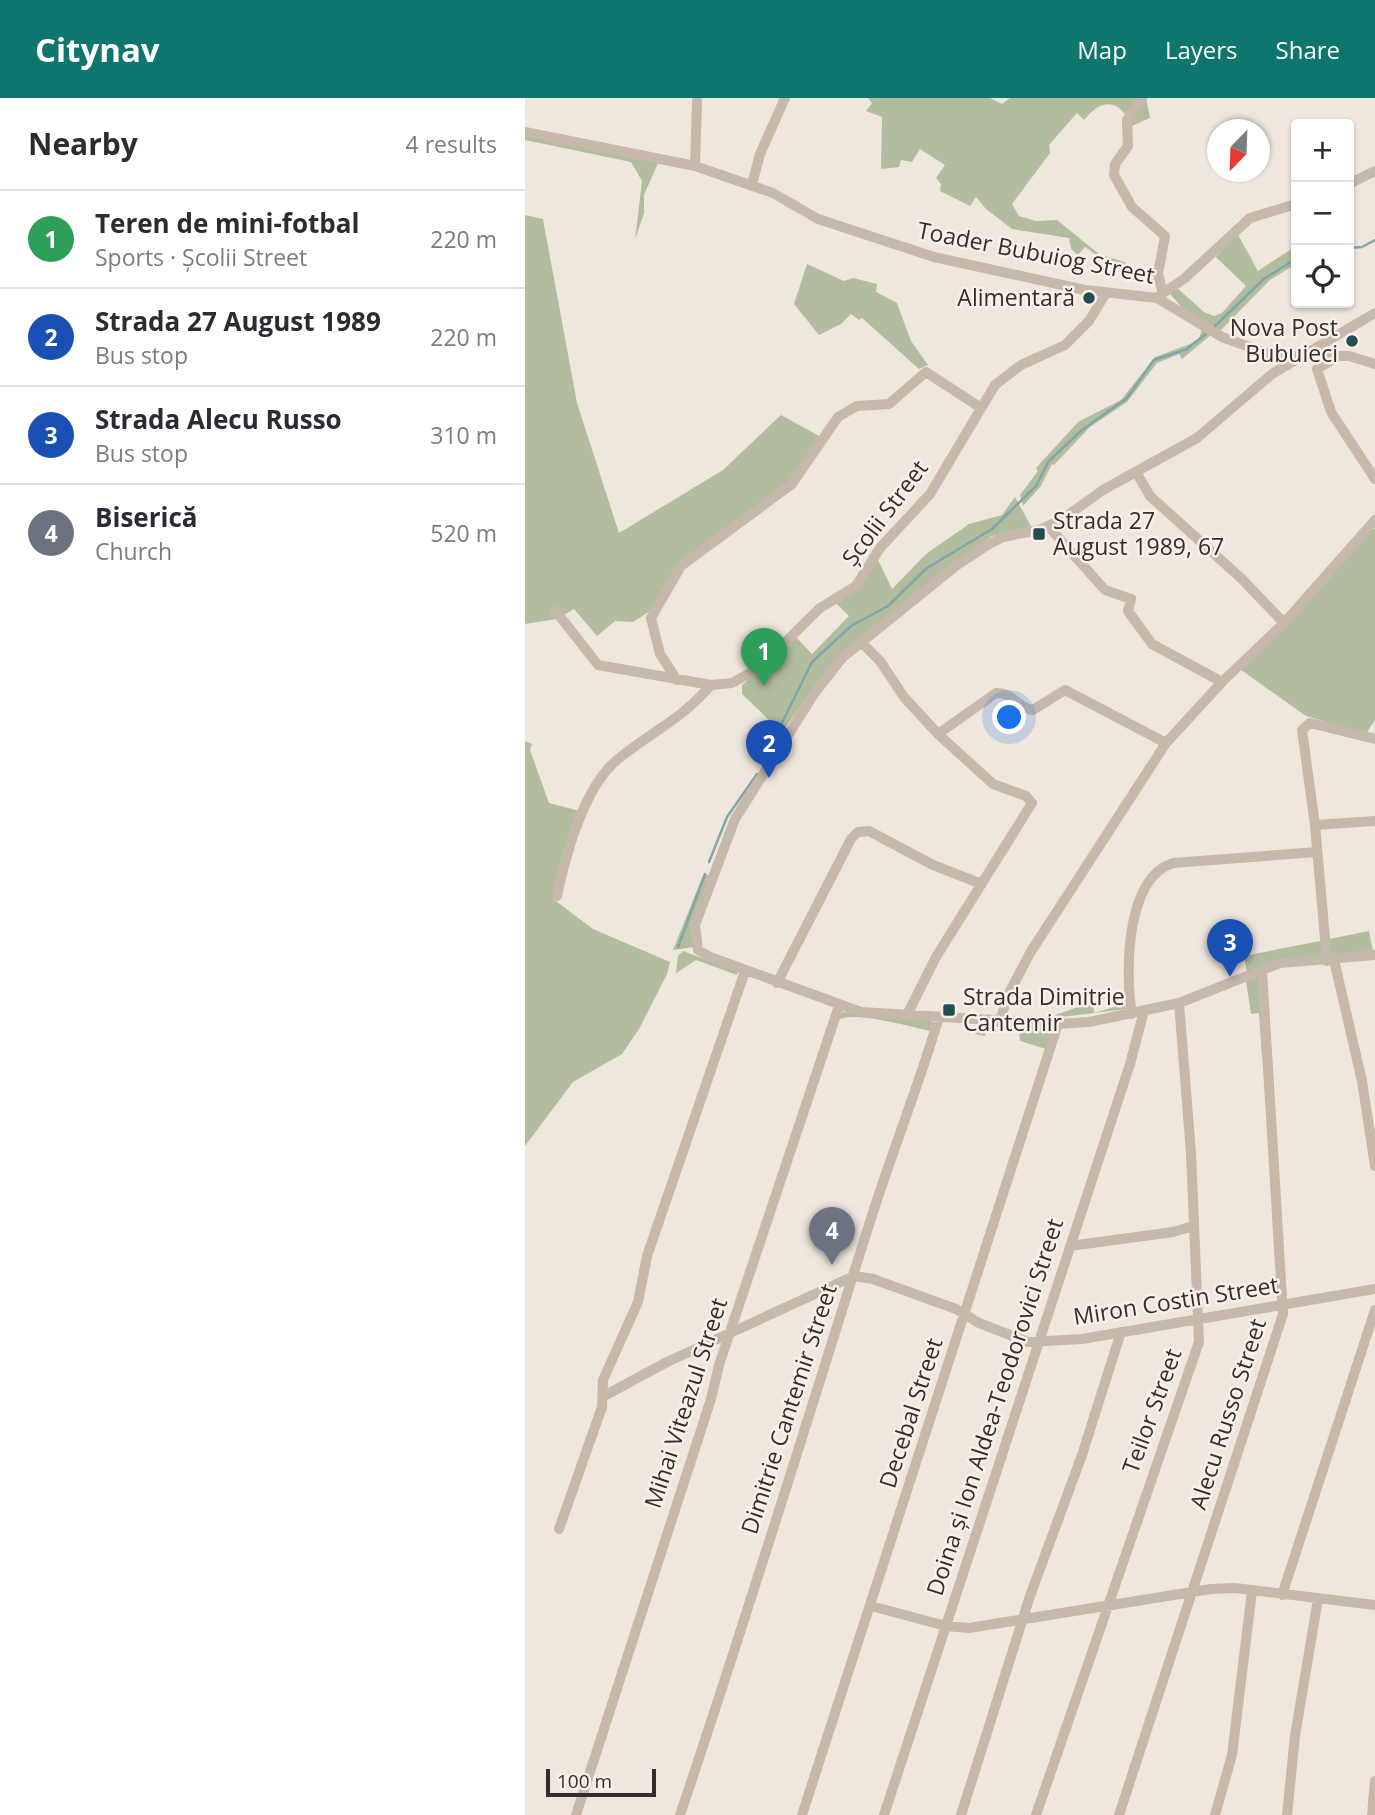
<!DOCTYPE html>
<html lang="en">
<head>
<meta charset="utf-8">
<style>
  :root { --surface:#fff; --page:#f7f7f7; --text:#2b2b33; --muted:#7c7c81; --line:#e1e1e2; --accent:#0f766e }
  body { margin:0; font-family:"Open Sans",sans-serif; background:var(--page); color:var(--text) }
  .controls { position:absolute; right:21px; top:21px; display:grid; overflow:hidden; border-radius:7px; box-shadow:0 2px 5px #0004 }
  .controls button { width:63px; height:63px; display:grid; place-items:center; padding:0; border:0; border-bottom:2px solid var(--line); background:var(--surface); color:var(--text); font:35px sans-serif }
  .compass { position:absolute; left:682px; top:21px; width:63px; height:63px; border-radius:50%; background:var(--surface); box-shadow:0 2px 5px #0004; rotate:203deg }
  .scale { position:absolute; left:21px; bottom:18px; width:110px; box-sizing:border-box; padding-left:7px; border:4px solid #352d29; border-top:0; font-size:19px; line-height:24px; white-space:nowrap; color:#352d29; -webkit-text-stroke:5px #f8f1e9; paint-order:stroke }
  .you { position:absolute; left:485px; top:620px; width:24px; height:24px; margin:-18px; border:5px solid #fff; border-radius:50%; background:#1a73e8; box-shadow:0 0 0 10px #1a73e833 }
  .badge { display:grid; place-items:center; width:46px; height:46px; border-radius:50%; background:var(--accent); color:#fff; font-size:23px; font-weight:700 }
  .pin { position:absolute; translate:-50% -58px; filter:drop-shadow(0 2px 4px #0008) }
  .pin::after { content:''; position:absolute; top:37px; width:24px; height:21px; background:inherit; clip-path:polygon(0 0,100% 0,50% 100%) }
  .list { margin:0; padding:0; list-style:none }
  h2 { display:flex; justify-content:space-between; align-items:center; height:91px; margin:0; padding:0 28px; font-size:30px }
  h2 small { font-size:23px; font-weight:400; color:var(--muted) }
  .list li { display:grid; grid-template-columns:46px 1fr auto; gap:21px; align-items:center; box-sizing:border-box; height:98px; padding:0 28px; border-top:2px solid var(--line) }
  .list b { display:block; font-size:26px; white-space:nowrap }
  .list p { margin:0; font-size:23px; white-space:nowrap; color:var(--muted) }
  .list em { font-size:23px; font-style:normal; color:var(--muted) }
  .icon { flex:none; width:38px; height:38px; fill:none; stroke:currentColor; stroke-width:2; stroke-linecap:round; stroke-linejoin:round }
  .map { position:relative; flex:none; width:850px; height:1717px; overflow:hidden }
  header { display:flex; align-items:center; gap:42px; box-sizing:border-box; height:98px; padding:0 35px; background:var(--accent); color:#fff }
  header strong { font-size:33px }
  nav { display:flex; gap:38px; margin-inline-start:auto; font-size:24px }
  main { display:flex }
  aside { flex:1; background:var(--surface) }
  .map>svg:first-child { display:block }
</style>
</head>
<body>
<header>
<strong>Citynav</strong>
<nav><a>Map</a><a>Layers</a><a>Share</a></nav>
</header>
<main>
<aside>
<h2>Nearby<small>4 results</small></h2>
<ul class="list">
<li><span class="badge" style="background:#2e9e5b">1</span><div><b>Teren de mini-fotbal</b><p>Sports · Școlii Street</p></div><em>220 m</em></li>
<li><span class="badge" style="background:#1a4fb4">2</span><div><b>Strada 27 August 1989</b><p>Bus stop</p></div><em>220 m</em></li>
<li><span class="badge" style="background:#1a4fb4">3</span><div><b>Strada Alecu Russo</b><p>Bus stop</p></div><em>310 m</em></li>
<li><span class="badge" style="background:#6b7280">4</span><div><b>Biserică</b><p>Church</p></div><em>520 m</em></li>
</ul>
</aside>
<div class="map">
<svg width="850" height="1717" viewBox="0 0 850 1717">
  <rect width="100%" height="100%" fill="#efe7dd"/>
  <!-- green -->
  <path fill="#b2bd9f" d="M343 0H465L477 6 485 0H621L625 20 607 28C594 0 577 0 559 22L552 15 524 47 525 55 487 106 494 118 511 123 532 122 574 156 599 164 625 182 624 185 577 161 560 149 553 157 546 151 544 140 487 131 461 111 451 99 445 108 415 93 416 86 411 80 420 67 395 51 387 64 376 62 374 69 356 71 357 19 341 13 347 5Z
    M0 38 133 65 119 97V115L110 142 117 83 106 64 0 42Z
    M0 117 18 121 52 305 94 435 198 372 256 317 294 338 272 377 154 465 128 511 108 524 90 523 72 538 49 511 32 521 0 526Z
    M712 135 733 173 771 148V166L745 182 695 233 660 213 645 196 652 190 679 214 689 218 697 215 721 188 691 159Z
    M282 166 319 183 328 180 352 186 351 194 372 205 386 243 403 267 394 271 337 220 334 222 326 216 316 226 294 237 269 206Z
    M677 232 686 237 657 261 654 256 632 265 602 304 565 329 529 367 527 366 516 388 498 408 495 397 513 373 511 370 553 324 596 302 630 259 665 246 674 240Z
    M490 399 507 430 467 438 440 457 288 590 261 629H251L217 596V587L256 553 269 537 287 556 324 518 310 504 353 462 367 491 401 456 444 426 477 417Z
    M847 430 850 431V622L841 636 781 618 716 572Z
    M0 643 7 646 5 652 24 705 55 713 28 801 68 831 145 864 142 876 114 931 97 956 48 984 0 1048Z
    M179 775 184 778 169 849 148 852Z
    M844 833 848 853 806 858 804 841Z
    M798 839V856L722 874 719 858 795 843Z
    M158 853 213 874 212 877 171 862 151 875 153 858Z
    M734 879 741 960H737L734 915 726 916 721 883Z
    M568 904 569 915 599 906 601 911 529 920 530 917Z
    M318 914 407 923 406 933C386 929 329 912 312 922Z
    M420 924 525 930 527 934 521 951 495 943 494 931 462 928 460 938 450 936 452 926Z"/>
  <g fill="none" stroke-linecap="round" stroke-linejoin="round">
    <!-- stream -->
    <path stroke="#7fa6a9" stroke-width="2.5" d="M824 150 837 149 850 142
      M690 228 740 180 771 161
      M257 625 287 564 326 528 363 508 402 470 467 431 511 388 524 363 557 332 602 300 629 262 662 251 681 236
      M245 655 254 638
      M184 764 202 719 232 676
      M153 849 180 776"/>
    <!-- minor -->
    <path stroke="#c6b8aa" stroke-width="10" d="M617 0 602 22 603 48 590 66 589 77 607 109 640 138 633 176 638 196
      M0 34 170 68 248 95 293 121 409 159 560 192 632 200 697 239 749 258H824L850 266
      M170 68 172 3
      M227 86 235 56 260 0
      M824 86 850 73
      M634 198 660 180 725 120 771 106
      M850 215 747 276 672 340 578 392 536 422 514 432 478 439 464 446 432 467 318 559 289 596 210 721 170 827 173 852 185 859 336 914 533 926 564 924 654 905 755 865 850 857
      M812 259 792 271 806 314 850 381
      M611 374 625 398 717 481 759 525
      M523 428 580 492 606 501 603 513 627 546 697 584
      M30 512 73 567 186 587 207 585 234 570 295 510 331 488 355 450 405 396 470 287 496 267 540 247 564 223 581 195
      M336 544 355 563 379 599 413 636 471 595C487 594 493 610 508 612L540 592 641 645
      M152 582 135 556 126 520 156 468 267 386 313 319 332 308 364 306 401 274 456 310
      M790 727 850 723
      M32 798C41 756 58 690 93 661 126 634 157 621 186 587
      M809 862 837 983 850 1068
      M802 863 790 727 777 632 785 625 850 641
      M252 885 326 741 333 734 344 733 408 767 454 785
      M607 916C600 877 600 780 648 765L792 754
      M382 917 411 859 507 705 501 698 468 686 413 636
      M475 923 482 899 505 855 641 645 697 584 759 525 850 422
      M545 1148 648 1134 668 1128
      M79 1298 142 1264 329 1178 348 1181 431 1211 454 1225 503 1244 557 1241 850 1191
      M34 1431 77 1309 78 1282 113 1204 122 1158 220 873
      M757 1497 850 1212
      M346 1508 421 1528 444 1530 686 1491 710 1490 850 1507
      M51 1717 186 1301 194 1267 314 908
      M155 1717C221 1522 281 1326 343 1130 365 1059 393 990 414 919
      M277 1717 533 926
      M359 1717 605 966 619 913
      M436 1717 505 1498 557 1357 596 1234
      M511 1717 674 1244 666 1055 654 905
      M594 1717 758 1216 737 872
      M690 1717 707 1657 727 1493
      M762 1717 770 1638 793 1501
      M847 1717 850 1683"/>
  </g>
  <!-- markers -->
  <g fill="#234d52" stroke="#f8f1e9" stroke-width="2.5">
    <circle cx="564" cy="200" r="7"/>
    <circle cx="827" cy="243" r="7"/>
    <rect x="507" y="429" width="14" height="14" rx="3.5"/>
    <rect x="417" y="905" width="14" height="14" rx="3.5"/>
  </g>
  <g text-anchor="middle" stroke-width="5" stroke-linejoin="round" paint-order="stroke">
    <!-- street labels -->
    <g font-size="23" fill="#352d29" stroke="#f8f1e9">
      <text transform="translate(511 155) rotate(11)" y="8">Toader Bubuiog Street</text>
      <text transform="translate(360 415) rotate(-53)" y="8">Școlii Street</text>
      <text transform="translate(651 1203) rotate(-9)" y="8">Miron Costin Street</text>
      <text transform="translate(161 1305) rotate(-72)" y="8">Mihai Viteazul Street</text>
      <text transform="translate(470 1309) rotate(-72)" y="8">Doina și Ion Aldea-Teodorovici Street</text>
      <text transform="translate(264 1311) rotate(-72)" y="8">Dimitrie Cantemir Street</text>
      <text transform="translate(627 1313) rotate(-70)" y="8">Teilor Street</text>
      <text transform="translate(386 1315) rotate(-72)" y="8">Decebal Street</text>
      <text transform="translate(703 1316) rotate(-72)" y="8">Alecu Russo Street</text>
    </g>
    <!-- poi labels -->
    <g font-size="23" fill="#352d29" stroke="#f8f1e9" text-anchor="end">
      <text x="550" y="208">Alimentară</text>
      <text x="813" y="238">Nova Post<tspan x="813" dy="26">Bubuieci</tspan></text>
      <text x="528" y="431" text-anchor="start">Strada 27<tspan x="528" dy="26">August 1989, 67</tspan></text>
      <text x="438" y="907" text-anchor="start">Strada Dimitrie<tspan x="438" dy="26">Cantemir</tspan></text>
    </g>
  </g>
</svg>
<div class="controls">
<button>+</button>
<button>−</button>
<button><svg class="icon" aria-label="locate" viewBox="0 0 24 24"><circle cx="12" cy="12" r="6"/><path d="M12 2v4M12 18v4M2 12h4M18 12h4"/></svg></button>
</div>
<svg class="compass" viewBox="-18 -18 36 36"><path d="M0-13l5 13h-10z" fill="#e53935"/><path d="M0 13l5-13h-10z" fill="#7c7c81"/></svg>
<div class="scale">100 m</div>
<div class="you"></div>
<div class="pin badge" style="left:239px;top:588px;background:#2e9e5b">1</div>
<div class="pin badge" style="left:244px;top:680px;background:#1a4fb4">2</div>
<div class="pin badge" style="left:705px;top:879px;background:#1a4fb4">3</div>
<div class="pin badge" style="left:307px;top:1167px;background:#6b7280">4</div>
</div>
</main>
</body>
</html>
